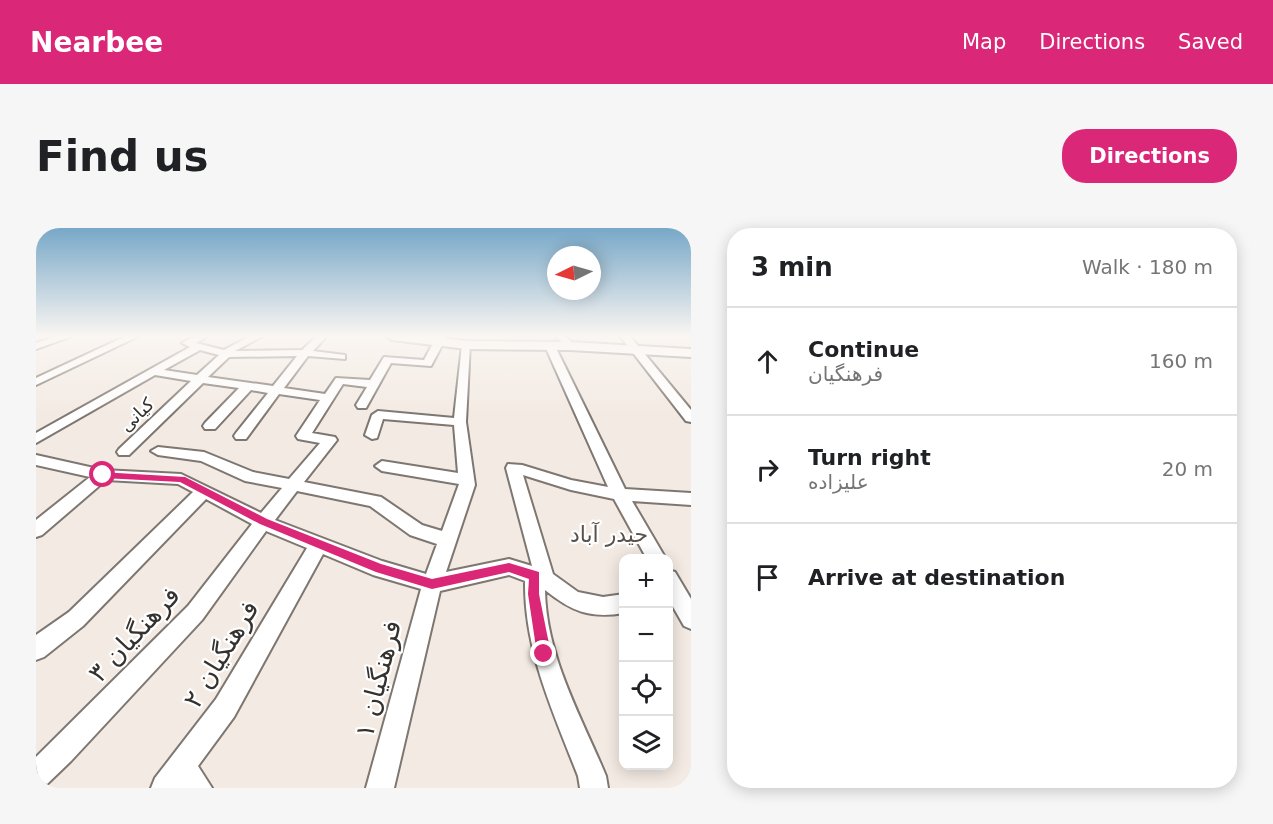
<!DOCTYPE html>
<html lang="en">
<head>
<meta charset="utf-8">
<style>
  :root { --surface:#fff; --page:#f6f6f6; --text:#202124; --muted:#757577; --line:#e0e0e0; --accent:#db2777 }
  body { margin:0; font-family:"DejaVu Sans",Vazirmatn,sans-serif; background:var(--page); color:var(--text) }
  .controls { position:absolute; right:18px; bottom:18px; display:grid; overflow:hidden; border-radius:12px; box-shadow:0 3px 15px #0003 }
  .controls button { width:54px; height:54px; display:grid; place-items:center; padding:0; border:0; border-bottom:2px solid var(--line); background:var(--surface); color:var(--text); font:30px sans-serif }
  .compass { position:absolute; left:511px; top:18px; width:54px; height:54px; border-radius:50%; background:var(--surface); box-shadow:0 3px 15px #0003; rotate:265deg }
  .stop { position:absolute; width:18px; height:18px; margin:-14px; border:4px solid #db2777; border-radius:50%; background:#fff }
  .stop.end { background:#db2777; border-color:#fff; box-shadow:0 2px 6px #0008 }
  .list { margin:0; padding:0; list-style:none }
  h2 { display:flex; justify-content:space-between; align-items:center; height:78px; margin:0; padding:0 24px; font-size:26px }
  h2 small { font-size:20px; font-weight:400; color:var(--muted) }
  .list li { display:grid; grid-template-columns:39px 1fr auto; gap:18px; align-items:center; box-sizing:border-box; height:108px; padding:0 24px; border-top:2px solid var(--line) }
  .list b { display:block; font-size:22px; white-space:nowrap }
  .list p { margin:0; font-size:20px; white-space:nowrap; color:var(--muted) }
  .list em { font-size:20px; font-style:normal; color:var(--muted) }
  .icon { flex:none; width:33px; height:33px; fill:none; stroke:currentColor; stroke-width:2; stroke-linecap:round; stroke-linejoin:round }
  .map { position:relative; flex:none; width:655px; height:560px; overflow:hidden; border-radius:24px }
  header { display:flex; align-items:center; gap:36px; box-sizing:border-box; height:84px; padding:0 30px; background:var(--accent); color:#fff }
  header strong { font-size:28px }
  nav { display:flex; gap:33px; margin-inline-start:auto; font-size:21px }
  .intro { display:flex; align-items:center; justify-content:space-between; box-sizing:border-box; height:144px; padding:0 36px }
  h1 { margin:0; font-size:42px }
  .button { padding:15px 27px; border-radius:24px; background:var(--accent); color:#fff; font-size:21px; font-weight:700 }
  main { display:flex; gap:36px; padding:0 36px }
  aside { flex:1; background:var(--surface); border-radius:24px; box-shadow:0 3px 15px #0003 }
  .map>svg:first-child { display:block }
</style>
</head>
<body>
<header>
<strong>Nearbee</strong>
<nav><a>Map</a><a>Directions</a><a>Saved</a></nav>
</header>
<div class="intro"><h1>Find us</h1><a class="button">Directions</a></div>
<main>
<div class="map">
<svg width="655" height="560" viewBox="0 0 655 560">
  <rect width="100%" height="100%" fill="#f3eae3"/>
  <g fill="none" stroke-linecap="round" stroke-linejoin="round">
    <defs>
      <path id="street" d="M21 108H36L0 121V115Z
        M90 108H103L0 157V150Z
        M159 108H172L160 115 188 122 214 108H227L199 123 266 122 281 108H291L277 123 309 127V131L272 128 248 160 289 166 300 150 334 152 348 129 388 132 401 108H411L395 138 355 135 330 180H322L320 177 331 159 307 156 276 205 299 209 301 212 268 254 345 269 386 297 406 303 423 256 346 243 339 238 346 233 422 245 418 197 347 191 341 210 336 211 329 207 336 187 342 183 418 190 426 117 434 115 430 194 439 257 410 344 473 331 496 338 470 240 472 236 486 237 535 252 572 259 509 118 511 116 519 118 589 261 655 265V277L596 273 630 331H611L578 271 535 262 487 247 517 346 542 364 567 369 588 366V385C554 391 535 383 509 362 510 428 545 488 570 548L572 560H544L542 548C517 484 488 422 489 353L473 347 404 363 358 560H330L385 361 337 347 287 326 198 489 162 538 176 560H115L119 550 180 471 271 320 230 303 166 392 35 533 10 557 0 560V529L152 378 216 296 170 271 47 398 8 429 0 432V407L33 384 157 264 142 256 70 252 6 307 0 309V292L54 249 0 237V227L67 242 145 246 225 285 246 260 209 253 165 233 122 227 115 223 122 219 168 224 217 244 253 251 284 215 262 211 260 208 284 172 243 166 210 211H200L198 208 200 205 232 165 215 162 179 201H169L167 198 169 195 203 160 167 155 93 227H83L81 224 83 221 155 153 119 147 0 215V205L154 119 146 115ZM164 122 183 127 161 147 128 142ZM261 128 237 158 172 149 193 129ZM261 263 334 278 374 307 401 316 390 346 346 333 239 292Z
        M520 108H530L539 118 531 120Z
        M584 108H594L655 182V194L650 193Z
        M632 342 639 344 655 371V401L648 398 632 370Z"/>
      <path id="secondary" d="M350 108H389L431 113 534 114 655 121V129L534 122 431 121 356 112Z"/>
    </defs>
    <!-- street casing -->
    <use href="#street" stroke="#7e7670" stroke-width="4"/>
    <!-- secondary casing -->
    <use href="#secondary" stroke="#7e7670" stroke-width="4"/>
    <!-- street -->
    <use href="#street" fill="#fff" fill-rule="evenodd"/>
    <!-- secondary -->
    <use href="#secondary" fill="#fff" fill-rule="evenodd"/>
  </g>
  <!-- sky -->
  <linearGradient id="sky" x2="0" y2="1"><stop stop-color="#78a8c8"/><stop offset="0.58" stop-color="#faf6f2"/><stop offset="1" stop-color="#faf6f2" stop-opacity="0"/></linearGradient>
  <rect width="655" height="186" fill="url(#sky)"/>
  <!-- route -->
  <path fill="#db2777" d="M64 244 149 249 231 291 345 336 396 351 473 335 503 344V366L515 426 513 431 508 433 503 431 501 426 492 366 493 351 473 344 396 361 340 344 224 296 144 254 67 250 64 249Z"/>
  <g text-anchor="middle" stroke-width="4.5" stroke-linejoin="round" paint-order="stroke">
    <!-- far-street labels -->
    <g font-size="18" fill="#35312f" stroke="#fff">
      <text transform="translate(101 187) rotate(-44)" y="6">کیانی</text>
    </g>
    <!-- neighbourhood labels -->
    <g font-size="22" fill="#59514c" stroke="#fff">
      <text x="573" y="314">حیدر آباد</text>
    </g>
    <!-- near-street labels -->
    <g font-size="26" fill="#35312f" stroke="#fff">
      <text transform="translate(98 406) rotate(-47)" y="9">فرهنگیان ۳</text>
      <text transform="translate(185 426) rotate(-59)" y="9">فرهنگیان ۲</text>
      <text transform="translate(342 451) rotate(-76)" y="9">فرهنگیان ۱</text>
    </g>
  </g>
</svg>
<div class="controls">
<button>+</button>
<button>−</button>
<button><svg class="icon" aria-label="locate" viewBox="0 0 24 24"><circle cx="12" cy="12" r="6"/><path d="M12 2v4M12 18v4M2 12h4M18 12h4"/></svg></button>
<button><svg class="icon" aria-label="layers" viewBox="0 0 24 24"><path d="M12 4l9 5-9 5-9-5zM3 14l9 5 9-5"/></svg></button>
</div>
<svg class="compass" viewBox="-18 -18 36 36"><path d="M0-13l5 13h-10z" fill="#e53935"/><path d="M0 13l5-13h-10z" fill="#757577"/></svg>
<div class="stop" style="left:67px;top:247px"></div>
<div class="stop end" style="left:508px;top:426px"></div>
</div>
<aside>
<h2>3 min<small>Walk · 180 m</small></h2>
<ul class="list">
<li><svg class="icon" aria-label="ahead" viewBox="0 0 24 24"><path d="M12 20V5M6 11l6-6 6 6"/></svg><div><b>Continue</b><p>فرهنگیان</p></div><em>160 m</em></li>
<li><svg class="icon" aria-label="right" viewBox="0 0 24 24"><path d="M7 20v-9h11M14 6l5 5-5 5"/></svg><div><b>Turn right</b><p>علیزاده</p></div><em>20 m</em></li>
<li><svg class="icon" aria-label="arrive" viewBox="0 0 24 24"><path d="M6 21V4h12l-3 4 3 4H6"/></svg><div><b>Arrive at destination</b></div></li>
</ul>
</aside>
</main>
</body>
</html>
